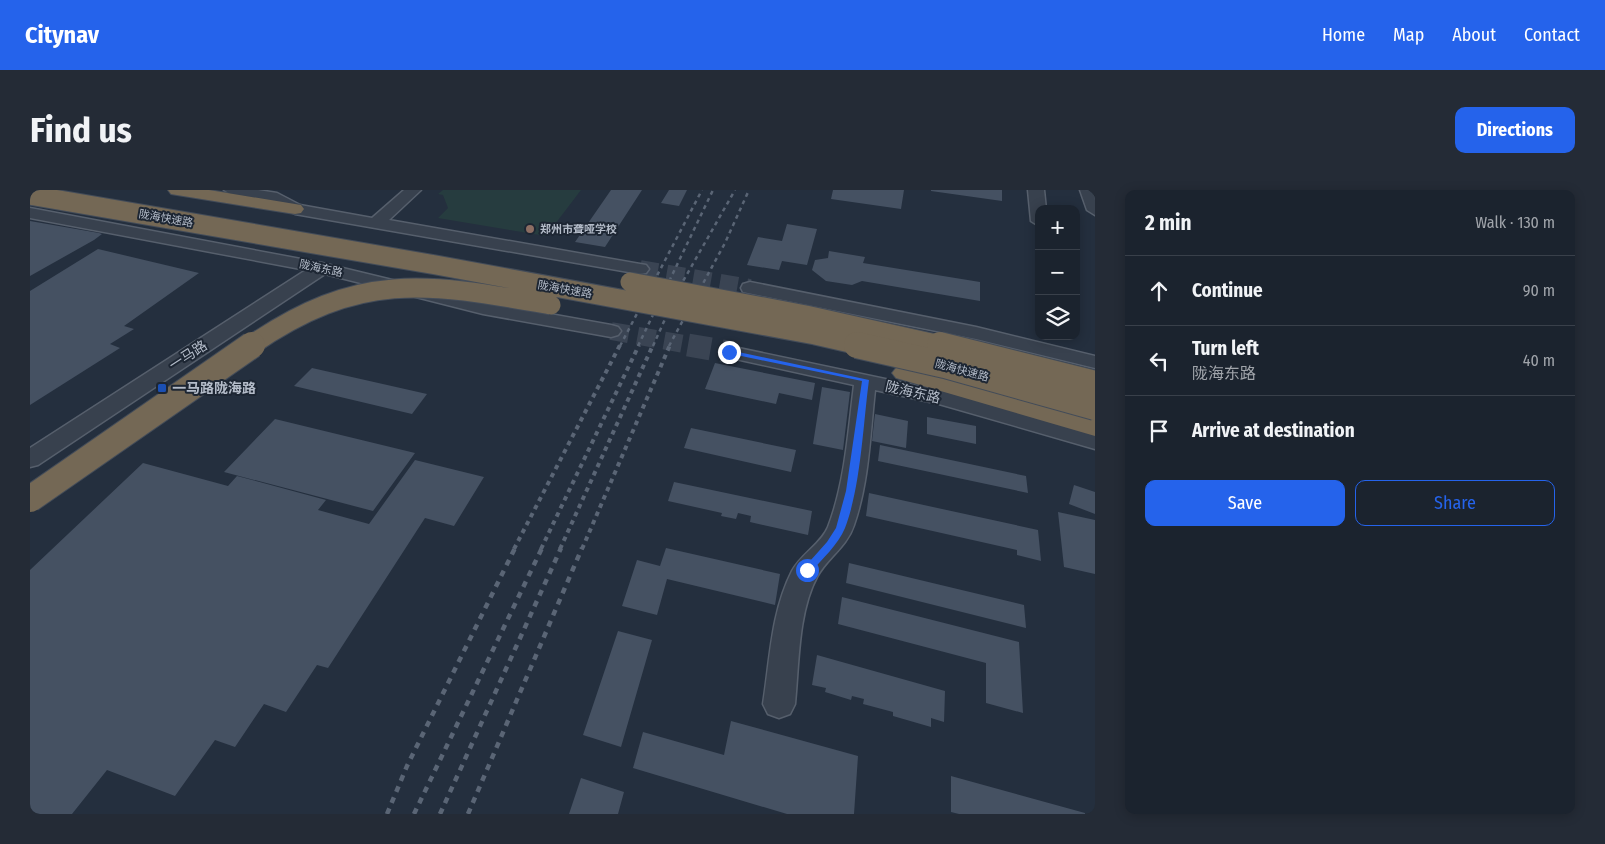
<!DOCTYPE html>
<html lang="en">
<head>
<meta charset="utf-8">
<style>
  :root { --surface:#1b232e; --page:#242b36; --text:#f1f3f6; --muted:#a0a4aa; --line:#39404a; --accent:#2563eb }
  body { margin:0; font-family:"Fira Sans Condensed","Noto Sans SC",sans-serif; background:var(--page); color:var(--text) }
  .controls { position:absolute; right:15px; top:15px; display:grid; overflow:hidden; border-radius:10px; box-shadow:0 2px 12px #0003 }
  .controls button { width:45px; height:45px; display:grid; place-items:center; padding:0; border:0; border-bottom:1px solid var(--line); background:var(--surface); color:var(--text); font:25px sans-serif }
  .stop { position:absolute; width:15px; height:15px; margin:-11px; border:4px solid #2563eb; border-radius:50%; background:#fff }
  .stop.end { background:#2563eb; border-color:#fff; box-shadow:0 1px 5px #0008 }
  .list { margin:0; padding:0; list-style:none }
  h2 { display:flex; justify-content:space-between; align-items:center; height:65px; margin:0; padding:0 20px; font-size:21px }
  h2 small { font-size:16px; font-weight:400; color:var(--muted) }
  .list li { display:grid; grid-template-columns:32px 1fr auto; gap:15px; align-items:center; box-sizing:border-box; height:70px; padding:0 20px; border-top:1px solid var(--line) }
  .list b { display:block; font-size:19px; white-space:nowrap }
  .list p { margin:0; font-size:16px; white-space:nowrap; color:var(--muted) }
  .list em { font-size:16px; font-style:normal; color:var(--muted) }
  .actions { display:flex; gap:10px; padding:15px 20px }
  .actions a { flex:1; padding:11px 0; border:1px solid var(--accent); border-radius:10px; text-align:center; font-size:18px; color:var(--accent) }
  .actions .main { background:var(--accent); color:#fff }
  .icon { flex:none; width:28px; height:28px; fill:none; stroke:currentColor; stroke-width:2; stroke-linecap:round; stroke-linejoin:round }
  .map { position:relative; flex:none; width:1065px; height:624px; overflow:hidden; border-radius:10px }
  header { display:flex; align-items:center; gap:30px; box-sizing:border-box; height:70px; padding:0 25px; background:var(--accent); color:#fff }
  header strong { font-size:24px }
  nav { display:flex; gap:28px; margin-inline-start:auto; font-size:18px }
  .intro { display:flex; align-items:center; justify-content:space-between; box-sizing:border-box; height:120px; padding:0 30px }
  h1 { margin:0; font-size:35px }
  .button { padding:12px 22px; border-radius:10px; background:var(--accent); color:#fff; font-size:18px; font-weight:700 }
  main { display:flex; gap:30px; padding:0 30px }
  aside { flex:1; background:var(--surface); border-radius:10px; box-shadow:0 2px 12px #0003 }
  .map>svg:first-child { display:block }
</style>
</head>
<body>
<header>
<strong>Citynav</strong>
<nav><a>Home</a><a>Map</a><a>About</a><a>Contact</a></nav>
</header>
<div class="intro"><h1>Find us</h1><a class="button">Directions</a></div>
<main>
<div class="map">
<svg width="1065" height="624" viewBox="0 0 1065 624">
  <rect width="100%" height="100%" fill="#242f3e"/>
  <!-- green -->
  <path fill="#263c3f" d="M413 0H551L516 46 408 28 418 18 413 5 408 4Z"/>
  <!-- building -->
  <path fill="#455162" d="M581 0H612L575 57 545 52Z
    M639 0H657L649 16 631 13Z
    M803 0H874L871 19 801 9Z
    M901 0H972V11L901 1Z
    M0 31 69 43 72 44 64 50 0 86Z
    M757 34 787 39 777 75 752 71 749 80 717 75 728 47 752 51Z
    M68 59 169 83 94 136 104 139 80 154 90 158 0 215V101Z
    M799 61 835 67 833 73 950 92V111L832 91 822 95 796 91 782 80 785 70 798 68Z
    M685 173 785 193 782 210 749 203 746 214 675 199Z
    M282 178 397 204 382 224 264 196Z
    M792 197 820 202 813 260 783 254Z
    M845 224 878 231 876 258 842 251Z
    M897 227 946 236V254L897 244Z
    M245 229 385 263 343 321 194 282Z
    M661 238 766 260 761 282 654 258Z
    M850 255 996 286 998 303 848 271Z
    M385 270 454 287 424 336 395 328 298 478 287 475 256 522 234 514 205 557 185 550 145 606 77 580 42 624H0V380L113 273 198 296 207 286 296 310 288 320 339 334Z
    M644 292 782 321 778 345 720 332 721 326 708 323 706 329 691 326 692 323 638 311Z
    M1044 295 1065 302V324L1039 314Z
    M839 303 1008 340 1011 371 987 365V360L836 326Z
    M1028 322 1065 330V384L1034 377Z
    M636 358 750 384 745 415 637 389 627 425 592 416 607 370 630 376Z
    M819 373 994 415 996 438 816 393Z
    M812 407 989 452 993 523 956 513V473L808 434Z
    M588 441 622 450 591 557 553 545Z
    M787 465 915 501 914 532 901 528V537L863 526V522L833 514 834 509 822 506 821 510 795 502 796 498 782 495Z
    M701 531 828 566 824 624H757L603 578 613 542 694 565Z
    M921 586 1055 623V624H929L921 622Z
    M551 588 594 602 588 624H539Z"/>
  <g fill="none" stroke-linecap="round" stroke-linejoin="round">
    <!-- minor-tunnel-far1 -->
    <path stroke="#3a4453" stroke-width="18" stroke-dasharray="18 9" stroke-linecap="butt" d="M610 79 720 98
      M581 141 665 156"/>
    <!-- minor-tunnel -->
    <path stroke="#3a4453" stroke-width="23" stroke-dasharray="23 11" stroke-linecap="butt" d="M658 155 699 162"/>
    <defs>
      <path id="minor" d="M194 0H228L247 3 270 15 342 28 374 0H391L359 30 610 74 616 75 619 79 616 83 610 84 265 24 242 12 202 5Z
        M998 0H1014L1016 19H1009V36L1001 31Z
        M1050 0H1065V25L1057 20Z
        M0 18 292 73 453 112 581 135 588 137 591 141 588 145 581 147 453 124 295 84 8 275 0 277V258L276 80 0 28Z
        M720 92 946 137 1065 166V178L946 149 713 102 711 98 713 94Z
        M699 156 912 201 1065 243V259L909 214 845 200C840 245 839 292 824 335 817 357 797 368 787 387 768 422 769 475 765 514L760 524 749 528 738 524 733 514C740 470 741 422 762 381 771 364 791 354 798 337 815 293 818 242 824 195L692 166 689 162 692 158Z"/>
      <path id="highway" d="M138 0H179L265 14 271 15 274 19 271 23 265 24 147 5 141 4Z
        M874 176 1065 230V246L866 188 862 183 866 178Z"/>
    </defs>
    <!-- minor casing -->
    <use href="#minor" stroke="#565f6c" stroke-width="3"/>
    <!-- highway casing -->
    <use href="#highway" stroke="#434c59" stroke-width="2"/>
    <!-- minor -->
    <use href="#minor" fill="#38414e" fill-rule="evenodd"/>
    <!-- highway -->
    <use href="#highway" fill="#746855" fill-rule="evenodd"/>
    <!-- rail-far2 -->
    <path stroke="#5a6575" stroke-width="2.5" stroke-dasharray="4 4" stroke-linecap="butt" d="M590 156 672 0
      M608 156 683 0
      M623 156 648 100 705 0
      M639 156 695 53 719 0"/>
    <!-- rail-far1 -->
    <path stroke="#5a6575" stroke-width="4" stroke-dasharray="4.5 4.5" stroke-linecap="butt" d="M484 359 590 155
      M511 359 609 155
      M530 359 623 155
      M552 359 640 155"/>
    <!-- rail -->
    <path stroke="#5a6575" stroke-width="4.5" stroke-dasharray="6 6" stroke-linecap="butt" d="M357 624 377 576 485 358
      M384 624 512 358
      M410 624 531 358
      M438 624 552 358"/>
    <defs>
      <path id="highway-bridge-far1" d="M0 5 406 75 785 145 833 156
        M600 92 776 125 915 156
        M220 156C330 80 397 93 521 115"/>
      <path id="highway-bridge" d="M827 155 915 175 1065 217
        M910 155 1065 194
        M0 309 222 155"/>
    </defs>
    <!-- highway-bridge-far1 casing -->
    <use href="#highway-bridge-far1" stroke="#434c59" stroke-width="21" stroke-linecap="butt"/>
    <!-- highway-bridge casing -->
    <use href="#highway-bridge" stroke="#434c59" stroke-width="28" stroke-linecap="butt"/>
    <!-- highway-bridge-far1 -->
    <use href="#highway-bridge-far1" stroke="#746855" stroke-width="19"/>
    <!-- highway-bridge -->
    <use href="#highway-bridge" stroke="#746855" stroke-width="26"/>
  </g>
  <!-- route -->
  <path fill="#2563eb" d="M699 160 839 190C833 235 831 296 815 338 808 355 792 369 780 383H774L772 380 797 352 806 338 816 301 832 191 697 163Z"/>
  <!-- markers -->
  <circle fill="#8d6e63" stroke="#1d2633" stroke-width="2" cx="500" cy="39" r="5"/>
  <rect fill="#1a4fb4" stroke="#1d2633" stroke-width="2" x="127" y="193" width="10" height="10" rx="2.5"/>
  <g text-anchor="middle" stroke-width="4" stroke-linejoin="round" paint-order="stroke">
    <!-- far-street labels -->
    <g font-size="11" fill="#b4bcc9" stroke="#1d2633">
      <text transform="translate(136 28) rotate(10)" y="4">陇海快速路</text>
      <text transform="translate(291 78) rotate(12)" y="4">陇海东路</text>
      <text transform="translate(535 99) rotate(10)" y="4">陇海快速路</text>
      <text transform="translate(932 180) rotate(15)" y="4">陇海快速路</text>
    </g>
    <!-- far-poi labels -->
    <g font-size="11" font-weight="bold" fill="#b4bcc9" stroke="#1d2633" text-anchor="start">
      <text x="510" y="43">郑州市聋哑学校</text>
    </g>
    <!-- street labels -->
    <g font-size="14" fill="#b4bcc9" stroke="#1d2633">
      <text transform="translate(158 165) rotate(-33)" y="5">一马路</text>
      <text transform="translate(883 202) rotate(13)" y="5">陇海东路</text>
    </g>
    <!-- poi labels -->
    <g font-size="14" font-weight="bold" fill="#b4bcc9" stroke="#1d2633" text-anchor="start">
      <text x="142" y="203">一马路陇海路</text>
    </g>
  </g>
</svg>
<div class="controls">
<button>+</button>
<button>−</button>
<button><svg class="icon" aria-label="layers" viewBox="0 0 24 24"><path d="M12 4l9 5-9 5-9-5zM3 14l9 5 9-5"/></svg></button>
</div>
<div class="stop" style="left:777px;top:380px"></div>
<div class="stop end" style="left:699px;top:162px"></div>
</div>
<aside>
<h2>2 min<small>Walk · 130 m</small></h2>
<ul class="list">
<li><svg class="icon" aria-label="ahead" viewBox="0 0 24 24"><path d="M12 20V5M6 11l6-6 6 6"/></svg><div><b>Continue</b></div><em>90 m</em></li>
<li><svg class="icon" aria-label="left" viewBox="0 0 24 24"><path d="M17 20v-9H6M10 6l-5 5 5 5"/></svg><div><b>Turn left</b><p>陇海东路</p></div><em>40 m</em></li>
<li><svg class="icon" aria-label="arrive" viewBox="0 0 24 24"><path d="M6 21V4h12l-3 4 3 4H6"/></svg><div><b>Arrive at destination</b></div></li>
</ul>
<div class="actions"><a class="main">Save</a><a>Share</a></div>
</aside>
</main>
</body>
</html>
